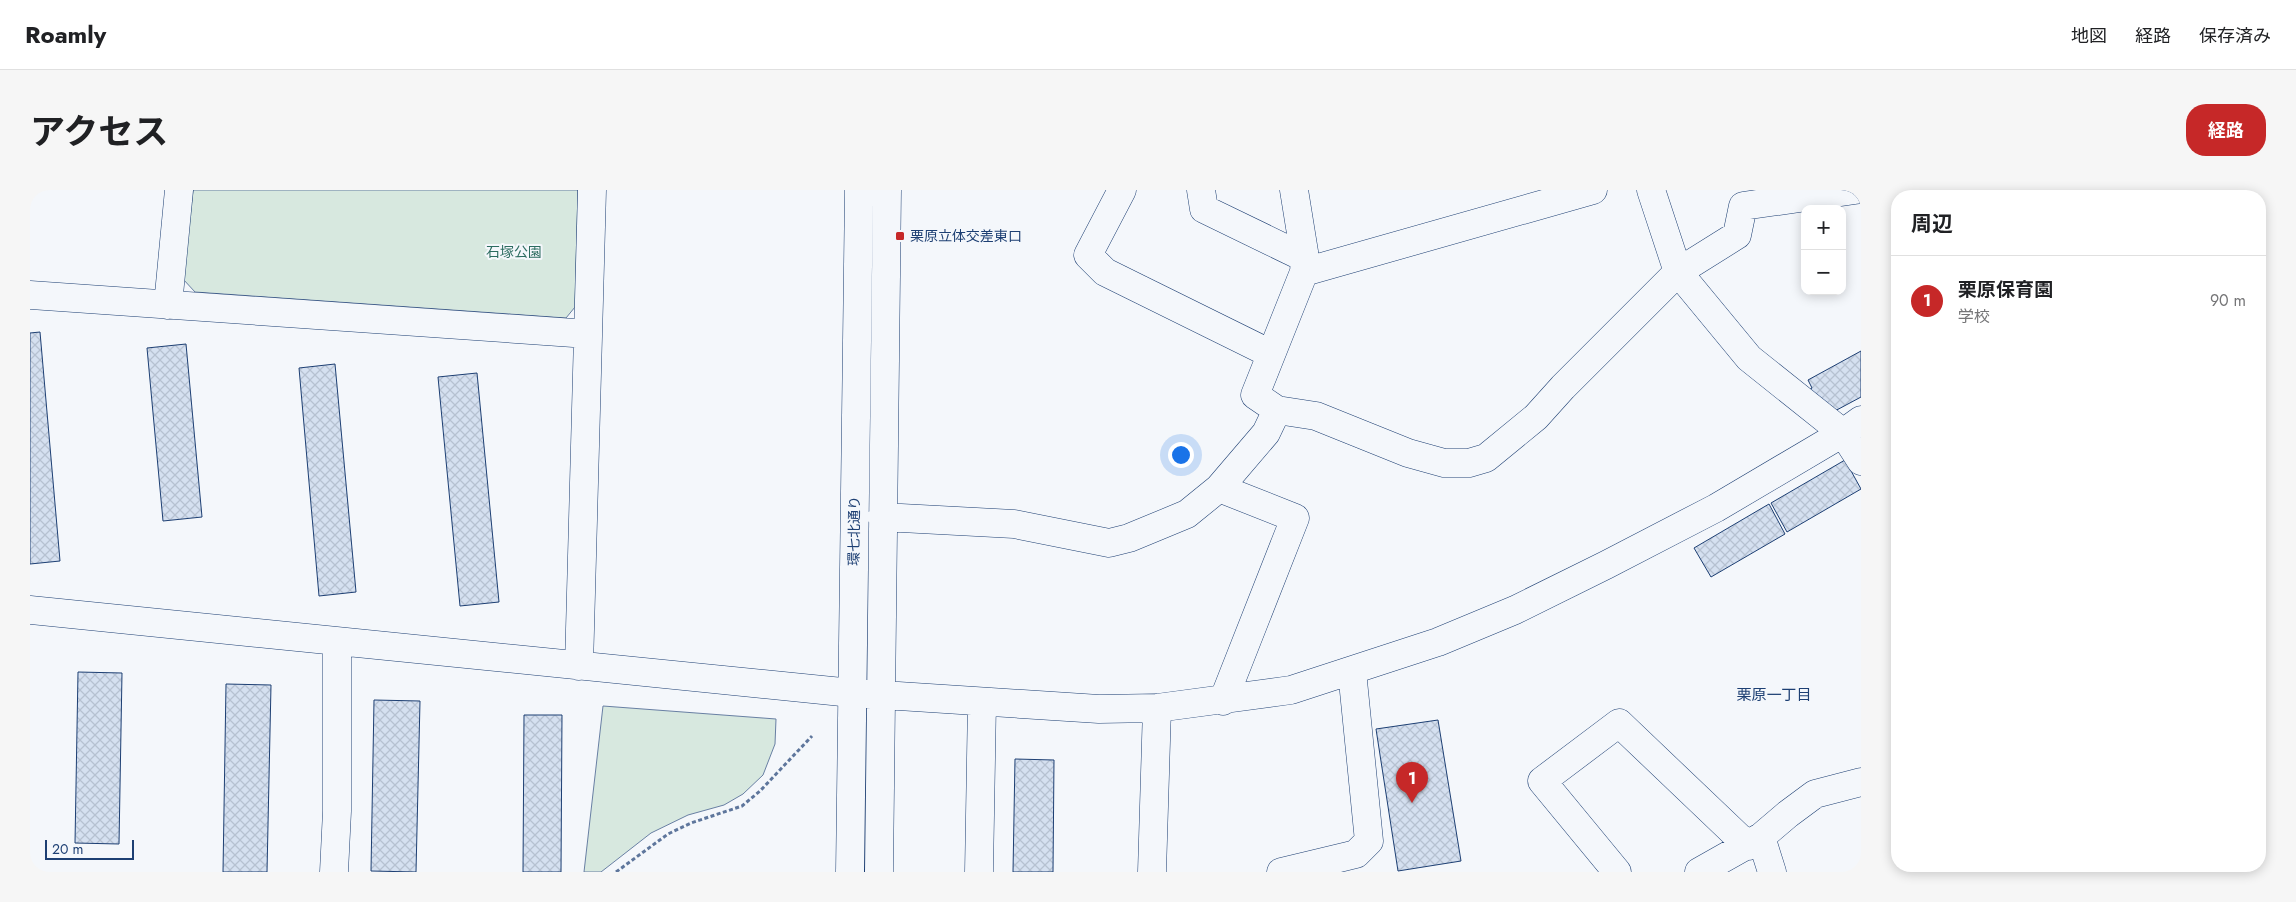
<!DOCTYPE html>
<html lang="ja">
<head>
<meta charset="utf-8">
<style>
  :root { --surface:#fff; --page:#f6f6f6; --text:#202124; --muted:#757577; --line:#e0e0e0; --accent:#c62828 }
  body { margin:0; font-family:Jost,"Noto Sans JP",sans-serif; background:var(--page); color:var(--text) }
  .controls { position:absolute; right:15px; top:15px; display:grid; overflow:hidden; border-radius:10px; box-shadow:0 2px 12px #0003 }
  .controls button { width:45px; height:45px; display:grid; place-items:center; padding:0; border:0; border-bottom:1px solid var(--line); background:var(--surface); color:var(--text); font:25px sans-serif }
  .scale { position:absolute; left:15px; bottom:12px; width:89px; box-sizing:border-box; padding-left:5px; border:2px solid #1d3f73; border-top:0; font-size:14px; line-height:18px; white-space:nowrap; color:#1d3f73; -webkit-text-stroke:4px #f4f7fb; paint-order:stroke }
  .you { position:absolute; left:1150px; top:264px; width:18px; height:18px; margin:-12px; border:4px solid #fff; border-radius:50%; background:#1a73e8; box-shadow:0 0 0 8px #1a73e833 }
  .badge { display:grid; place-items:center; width:32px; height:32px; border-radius:50%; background:var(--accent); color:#fff; font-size:16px; font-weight:700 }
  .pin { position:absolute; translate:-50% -41px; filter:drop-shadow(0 1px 2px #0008) }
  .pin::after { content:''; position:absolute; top:26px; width:18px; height:15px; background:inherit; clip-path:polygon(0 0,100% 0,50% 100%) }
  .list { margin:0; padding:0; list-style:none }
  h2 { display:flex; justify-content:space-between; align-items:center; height:65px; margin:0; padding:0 20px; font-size:21px }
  h2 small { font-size:16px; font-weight:400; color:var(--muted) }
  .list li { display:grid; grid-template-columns:32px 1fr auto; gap:15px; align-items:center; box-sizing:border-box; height:90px; padding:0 20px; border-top:1px solid var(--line) }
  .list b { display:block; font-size:19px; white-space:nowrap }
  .list p { margin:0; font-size:16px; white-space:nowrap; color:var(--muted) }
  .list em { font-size:16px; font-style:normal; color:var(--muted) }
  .map { position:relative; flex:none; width:1831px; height:682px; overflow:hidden; border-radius:20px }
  header { display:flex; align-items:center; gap:30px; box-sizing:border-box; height:70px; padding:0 25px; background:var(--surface); border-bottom:1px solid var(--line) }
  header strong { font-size:24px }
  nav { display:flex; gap:28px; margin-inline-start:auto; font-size:18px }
  .intro { display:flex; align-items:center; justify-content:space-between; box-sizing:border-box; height:120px; padding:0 30px }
  h1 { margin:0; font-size:35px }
  .button { padding:12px 22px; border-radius:20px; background:var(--accent); color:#fff; font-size:18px; font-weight:700 }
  main { display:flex; gap:30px; padding:0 30px }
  aside { flex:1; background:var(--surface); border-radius:20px; box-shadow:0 2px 12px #0003 }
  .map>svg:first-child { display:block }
</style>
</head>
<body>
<header>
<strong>Roamly</strong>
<nav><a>地図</a><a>経路</a><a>保存済み</a></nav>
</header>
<div class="intro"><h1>アクセス</h1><a class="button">経路</a></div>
<main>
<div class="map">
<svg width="1831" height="682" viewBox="0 0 1831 682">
  <defs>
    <pattern id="building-cross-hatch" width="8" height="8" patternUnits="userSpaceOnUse" patternTransform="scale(1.25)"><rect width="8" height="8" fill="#d5e0f0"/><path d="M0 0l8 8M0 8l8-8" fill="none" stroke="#b6c1d1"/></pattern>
  </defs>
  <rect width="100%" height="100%" fill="#f4f7fb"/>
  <!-- green -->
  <path fill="#d7e8df" stroke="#687fa3" d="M163 0H548L545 117 536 128 165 102 153 89Z
    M573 516 746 529 745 554 733 585 713 604 694 615 658 625 621 643 571 682H554Z"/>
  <!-- building -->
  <path fill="url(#building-cross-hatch)" stroke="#1d3f73" d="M10 142 30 371 0 374V143Z
    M156 154 172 327 133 331 117 158Z
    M1831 161V207L1803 222 1776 202 1782 198 1778 190Z
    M305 174 326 402 289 406 269 178Z
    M447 183 469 412 430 416 408 187Z
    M1815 270 1831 299 1757 342 1741 313Z
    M1739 314 1755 344 1681 387 1664 358Z
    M48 482 92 483 89 654 45 653Z
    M196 494 241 495 237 682H193Z
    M344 510 390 511 386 682 341 681Z
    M494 525H532L531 682H493Z
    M1408 530 1431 671 1368 681 1346 539Z
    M985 569 1024 570 1023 682H983Z"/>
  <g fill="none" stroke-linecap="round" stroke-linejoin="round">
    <defs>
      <path id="minor" d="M1092 0 1058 65 1075 82 1241 164
        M1171 0 1174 19 1275 68
        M1621 0 1648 82 1719 168 1813 243 1831 271
        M1274 82 1563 0
        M0 105 558 144
        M138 115 149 0
        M1247 220 1225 205 1274 82 1275 68 1264 0
        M1189 298 1265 328 1193 511
        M852 327 984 334 1079 353 1099 348 1157 324 1189 298 1236 243 1247 220 1286 226 1378 263 1414 273H1439L1456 268 1506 227 1533 197 1648 82 1707 45 1713 16 1825 0
        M0 420 822 503 1069 519 1127 518 1261 500 1408 452 1485 420 1576 375 1686 318 1813 243 1831 230
        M549 476 562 0
        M1731 647 1742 682
        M304 682 307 621V452
        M820 682 829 0
        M849 682 857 0
        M949 682 952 512
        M1122 682 1127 518
        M1251 682 1326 664 1339 651 1322 481
        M1587 682 1512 591 1589 533 1718 656
        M1669 682 1731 647 1758 624 1785 604 1831 592"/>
    </defs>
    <!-- minor casing -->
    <use href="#minor" stroke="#1d3f73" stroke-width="29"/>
    <!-- path -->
    <path stroke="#5e769c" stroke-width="3" stroke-dasharray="4 2.5" stroke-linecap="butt" d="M586 682 638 644 661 633 712 616 730 601 782 546"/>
    <!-- minor -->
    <use href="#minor" stroke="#f4f7fb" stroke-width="28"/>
  </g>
  <!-- markers -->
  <rect fill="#c62828" stroke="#f4f7fb" stroke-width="2" x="865" y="41" width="10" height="10" rx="2.5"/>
  <g text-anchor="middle" stroke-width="4" stroke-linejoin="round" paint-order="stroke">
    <!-- poi labels -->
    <g font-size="14" fill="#1d3f73" stroke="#f4f7fb" text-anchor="start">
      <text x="880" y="51">栗原立体交差東口</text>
    </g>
    <!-- park labels -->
    <g font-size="14" fill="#2c6c60" stroke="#f4f7fb">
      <text x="484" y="67">石塚公園</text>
    </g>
    <!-- street labels -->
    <g font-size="14" fill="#1d3f73" stroke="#f4f7fb">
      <text transform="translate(824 341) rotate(-89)" y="5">環七北通り</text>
    </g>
    <!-- neighbourhood labels -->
    <g font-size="15" fill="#1d3f73" stroke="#f4f7fb">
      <text x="1744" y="510">栗原一丁目</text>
    </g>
  </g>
</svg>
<div class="controls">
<button>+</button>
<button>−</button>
</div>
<div class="scale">20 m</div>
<div class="you"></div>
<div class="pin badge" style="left:1382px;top:613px">1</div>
</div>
<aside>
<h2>周辺<small></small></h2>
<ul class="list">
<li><span class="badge">1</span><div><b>栗原保育園</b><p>学校</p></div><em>90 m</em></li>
</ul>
</aside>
</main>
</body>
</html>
